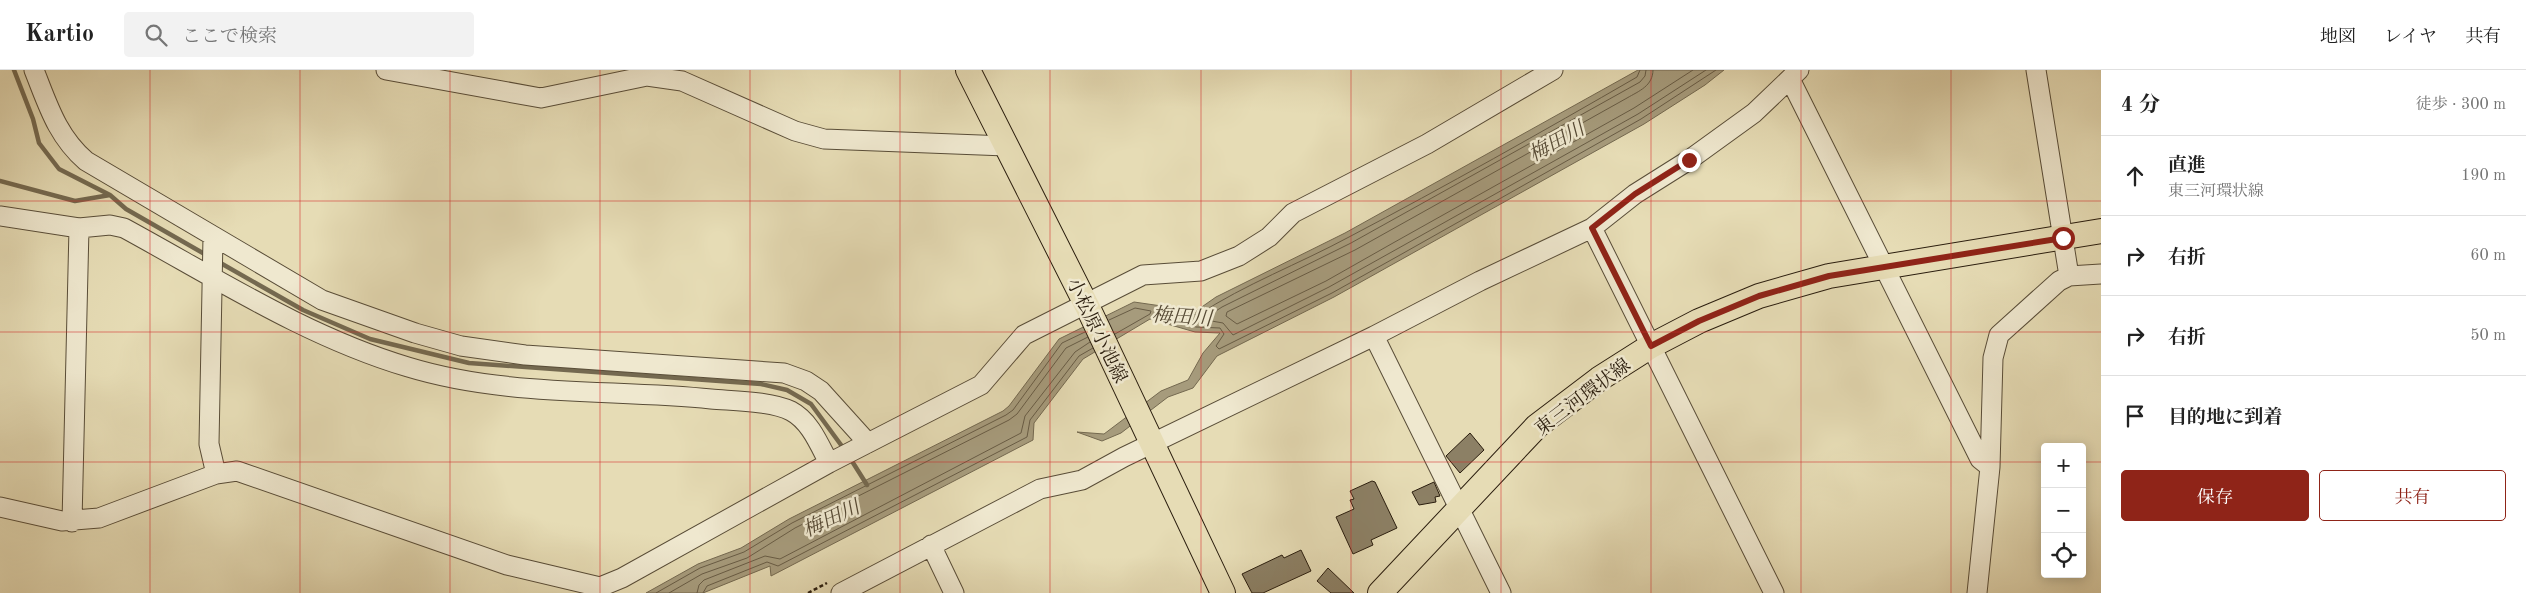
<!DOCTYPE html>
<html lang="ja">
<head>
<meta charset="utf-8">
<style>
  :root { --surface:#fff; --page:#f2f2f2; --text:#222; --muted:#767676; --line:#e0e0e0; --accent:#8f2418 }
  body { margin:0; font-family:"Old Standard TT","Noto Serif JP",serif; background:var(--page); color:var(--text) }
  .controls { position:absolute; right:15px; bottom:15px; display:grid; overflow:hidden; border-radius:5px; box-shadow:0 2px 12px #0003 }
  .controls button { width:45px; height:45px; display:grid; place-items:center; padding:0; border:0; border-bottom:1px solid var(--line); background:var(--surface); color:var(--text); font:25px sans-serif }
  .stop { position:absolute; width:15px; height:15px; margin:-11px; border:4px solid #8f2418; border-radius:50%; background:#fff }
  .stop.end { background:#8f2418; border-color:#fff; box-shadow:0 1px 5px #0008 }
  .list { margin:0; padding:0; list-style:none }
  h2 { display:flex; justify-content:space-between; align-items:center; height:65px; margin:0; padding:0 20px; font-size:21px }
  h2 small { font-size:16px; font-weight:400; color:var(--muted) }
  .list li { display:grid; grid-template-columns:32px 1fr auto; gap:15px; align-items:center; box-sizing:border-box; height:80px; padding:0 20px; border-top:1px solid var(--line) }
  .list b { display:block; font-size:19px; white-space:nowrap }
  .list p { margin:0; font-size:16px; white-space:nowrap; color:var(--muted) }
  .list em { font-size:16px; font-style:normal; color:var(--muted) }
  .actions { display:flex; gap:10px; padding:15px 20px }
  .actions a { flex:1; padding:11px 0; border:1px solid var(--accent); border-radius:5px; text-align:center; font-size:18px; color:var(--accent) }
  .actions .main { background:var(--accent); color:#fff }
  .icon { flex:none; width:28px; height:28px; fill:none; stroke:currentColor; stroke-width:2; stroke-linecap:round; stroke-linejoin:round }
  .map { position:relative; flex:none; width:2101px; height:523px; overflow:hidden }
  header { display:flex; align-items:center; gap:30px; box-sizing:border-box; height:70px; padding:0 25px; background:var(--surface); border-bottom:1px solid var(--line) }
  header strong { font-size:24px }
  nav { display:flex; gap:28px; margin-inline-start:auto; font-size:18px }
  .search { width:350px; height:45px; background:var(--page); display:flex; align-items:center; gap:12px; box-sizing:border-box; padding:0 18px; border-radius:5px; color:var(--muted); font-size:19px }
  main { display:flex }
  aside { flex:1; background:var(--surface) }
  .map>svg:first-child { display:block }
</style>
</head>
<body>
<header>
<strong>Kartio</strong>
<div class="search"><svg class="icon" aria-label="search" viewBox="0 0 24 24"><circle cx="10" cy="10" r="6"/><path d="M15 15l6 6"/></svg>ここで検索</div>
<nav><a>地図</a><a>レイヤ</a><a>共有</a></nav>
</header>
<main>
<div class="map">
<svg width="2101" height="523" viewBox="0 0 2101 523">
  <rect width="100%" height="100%" fill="#e6dcb5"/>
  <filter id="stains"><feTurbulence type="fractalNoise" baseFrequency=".004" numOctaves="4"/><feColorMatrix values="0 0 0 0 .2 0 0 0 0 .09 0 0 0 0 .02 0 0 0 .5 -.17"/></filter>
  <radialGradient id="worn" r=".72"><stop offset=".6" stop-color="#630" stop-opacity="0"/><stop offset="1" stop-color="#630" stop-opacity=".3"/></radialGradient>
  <!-- water -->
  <path fill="#a69b7c" stroke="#746950" d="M1638 0H1724L1705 15 1644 54 1334 227 1217 286 1193 318 1168 327 1121 363 1102 371 1077 362 1104 364 1161 321 1188 310 1203 283 1220 263 1195 262 1150 249 1083 289 1034 353 1033 370 771 506 770 496 703 523H646L698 494 741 478 789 449 1003 341 1009 336 1059 269 1134 232 1196 241 1216 227 1345 163Z"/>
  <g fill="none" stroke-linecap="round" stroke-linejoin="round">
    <!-- shore -->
    <path stroke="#685c45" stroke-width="1" d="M1640 0 1637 7C1542 62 1446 116 1349 167 1299 194 1245 214 1198 245L1156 240 1154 244 1196 257 1220 258 1224 264 1216 276 1219 279 1332 223 1400 185 1641 49 1716 0
      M1646 0 1645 6 1640 12 1351 173 1222 237 1207 247 1206 250 1223 253 1233 265 1329 217 1397 179 1638 44 1706 0
      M1653 0C1653 16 1639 21 1627 28L1355 180 1227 242 1226 246 1237 254 1326 211 1393 173 1634 38 1693 0
      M1109 250 1135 238 1151 241 1150 244 1115 264
      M656 523 700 498 744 482 792 453 1006 345 1013 340 1062 273 1085 262
      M669 523 702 504 747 488 795 458 1009 350 1017 344 1066 278 1088 267
      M697 523 699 515 704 510 765 486 780 489 1021 363 1025 346 1075 282 1090 272
      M703 523 707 516 767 492 778 496 1027 367 1030 350 1079 286 1093 278"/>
    <!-- stream -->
    <path stroke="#746950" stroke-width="4.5" d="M14 0 33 49 39 73 59 99 110 125 126 139 208 186
      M0 111 75 131 110 125
      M217 191 303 240 370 269 469 293 761 314 787 320 811 334 844 379
      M850 388 867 415"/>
  </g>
  <!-- building -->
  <path fill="#8c8065" stroke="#2a1d0e" d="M1470 363 1484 380 1460 403 1446 386Z
    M1372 411 1375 412 1397 458 1371 470 1373 475 1353 484 1336 447 1354 439 1350 430 1354 429 1350 421Z
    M1434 412 1440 426 1435 427 1436 432 1419 435 1412 422Z
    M1301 480 1311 501 1263 523H1252L1242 504 1282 485 1284 488Z
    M1328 498 1354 523H1331L1317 511Z"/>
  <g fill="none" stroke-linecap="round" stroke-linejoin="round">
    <defs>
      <path id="minor" d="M34 0C48 35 57 66 86 91L322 230 415 263 461 276 525 285 784 303 806 311 821 321 868 373
        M386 0 541 28 647 6 682 11 795 61 824 69 1006 76
        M2036 0 2069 206
        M1790 9 1980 389 1990 397
        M0 146 79 158 110 155 124 158C216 208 307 267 408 297 506 327 610 319 711 329 733 331 771 331 791 341 810 351 819 374 829 393
        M1592 158 1774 523
        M213 167 209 374 216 404
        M1374 266 1501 523
        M0 437 62 451 99 448 216 404 237 401 507 495 600 517 622 508 829 393 981 315 1024 265 1143 205 1201 201 1239 186 1269 167 1293 143 1427 74 1553 0
        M72 452 79 158
        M931 475 954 523
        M841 523 1040 419 1082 410 1124 387 1374 266 1480 211 1592 158 1635 124 1689 90 1754 43 1799 0
        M1977 523 1990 397 1993 288 1999 265 2059 211 2069 206 2101 204"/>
      <path id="major" d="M968 0 1091 244 1223 523
        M1380 523 1537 356 1599 309 1651 276 1699 251 1759 226 1829 206 2101 161"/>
    </defs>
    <!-- minor casing -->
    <use href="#minor" stroke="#594d38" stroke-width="21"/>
    <!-- major casing -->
    <use href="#major" stroke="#2a1d0e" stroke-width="26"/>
    <!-- path -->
    <path stroke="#2a1d0e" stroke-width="2.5" stroke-dasharray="4 2.5" stroke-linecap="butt" d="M808 523 827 513"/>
    <!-- minor -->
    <use href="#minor" stroke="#efe8cf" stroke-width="19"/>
    <!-- major -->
    <use href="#major" stroke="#e6dcb5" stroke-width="24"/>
  </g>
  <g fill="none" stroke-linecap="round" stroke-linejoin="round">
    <!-- route -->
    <path stroke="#8f2418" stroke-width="6" d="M1689 90 1635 124 1592 158 1651 276 1699 251 1759 226 1829 206 2063 168"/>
  </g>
  <!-- grid -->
  <path fill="none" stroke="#d62828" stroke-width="1" stroke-opacity="0.55" d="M150 0V523M300 0V523M450 0V523M600 0V523M750 0V523M900 0V523M1050 0V523M1201 0V523M1351 0V523M1501 0V523M1651 0V523M1801 0V523M1951 0V523M0 131H2101M0 262H2101M0 392H2045M2082 392H2101"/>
  <g text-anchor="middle" stroke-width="5" stroke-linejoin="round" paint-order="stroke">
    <!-- street labels -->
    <g font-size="19" fill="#2a1d0e" stroke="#efe8cf">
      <text transform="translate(1098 260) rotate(64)" y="7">小松原小池線</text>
      <text transform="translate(1582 326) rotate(-37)" y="7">東三河環状線</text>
    </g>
    <!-- water labels -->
    <g font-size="20" font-style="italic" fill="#554934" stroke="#efe8cf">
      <text transform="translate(1556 71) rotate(-29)" y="7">梅田川</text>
      <text transform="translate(1182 246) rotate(4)" y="7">梅田川</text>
      <text transform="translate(831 448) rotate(-25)" y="7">梅田川</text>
    </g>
  </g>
  <rect width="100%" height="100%" filter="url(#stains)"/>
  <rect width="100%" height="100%" fill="url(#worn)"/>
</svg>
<div class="controls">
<button>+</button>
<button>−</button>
<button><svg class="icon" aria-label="locate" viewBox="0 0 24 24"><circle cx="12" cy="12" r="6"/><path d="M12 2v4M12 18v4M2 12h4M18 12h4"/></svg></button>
</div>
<div class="stop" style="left:2063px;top:168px"></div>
<div class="stop end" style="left:1689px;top:90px"></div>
</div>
<aside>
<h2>4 分<small>徒歩 · 300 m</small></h2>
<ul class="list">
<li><svg class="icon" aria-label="ahead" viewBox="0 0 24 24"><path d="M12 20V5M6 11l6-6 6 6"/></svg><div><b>直進</b><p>東三河環状線</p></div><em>190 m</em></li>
<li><svg class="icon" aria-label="right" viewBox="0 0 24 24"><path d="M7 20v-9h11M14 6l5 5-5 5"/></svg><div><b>右折</b></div><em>60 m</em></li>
<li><svg class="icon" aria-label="right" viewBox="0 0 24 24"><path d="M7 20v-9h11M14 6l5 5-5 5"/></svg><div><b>右折</b></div><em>50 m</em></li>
<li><svg class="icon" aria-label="arrive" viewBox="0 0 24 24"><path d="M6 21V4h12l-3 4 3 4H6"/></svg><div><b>目的地に到着</b></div></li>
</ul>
<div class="actions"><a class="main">保存</a><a>共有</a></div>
</aside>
</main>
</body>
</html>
